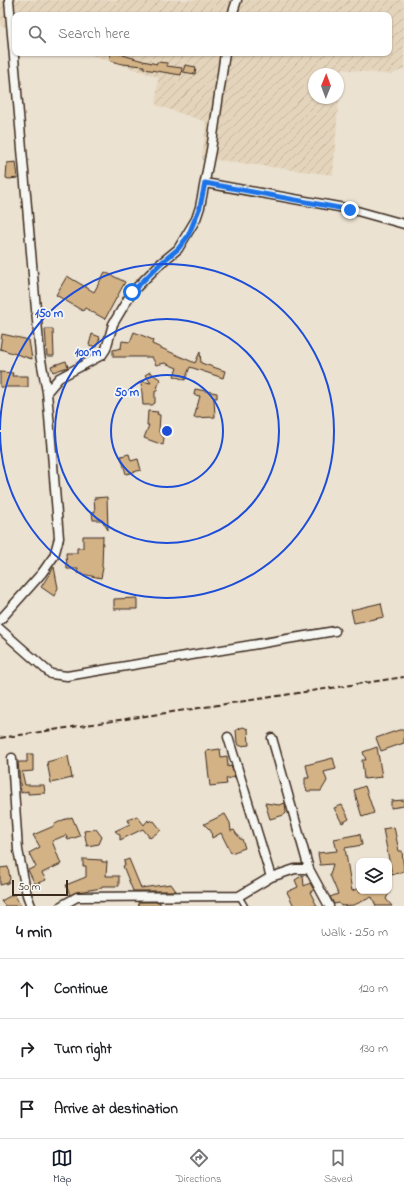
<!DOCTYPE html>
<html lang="en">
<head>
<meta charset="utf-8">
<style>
  :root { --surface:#fff; --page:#f2f2f2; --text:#202124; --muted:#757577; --line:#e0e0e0; --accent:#111827 }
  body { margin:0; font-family:"Indie Flower",sans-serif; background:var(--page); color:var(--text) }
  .controls { position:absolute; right:12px; bottom:12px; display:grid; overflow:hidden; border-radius:8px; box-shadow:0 1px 3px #0004 }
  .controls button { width:36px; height:36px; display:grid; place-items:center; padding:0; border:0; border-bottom:1px solid var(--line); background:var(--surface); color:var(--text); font:20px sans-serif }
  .compass { position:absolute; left:308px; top:68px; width:36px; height:36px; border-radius:50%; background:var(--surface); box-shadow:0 1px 3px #0004; rotate:1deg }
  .scale { position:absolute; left:12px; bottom:10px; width:56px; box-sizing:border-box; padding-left:4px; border:2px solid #3b2a1e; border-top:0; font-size:11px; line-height:14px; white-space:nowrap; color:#3b2a1e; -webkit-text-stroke:3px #f6f6f2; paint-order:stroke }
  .stop { position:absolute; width:12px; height:12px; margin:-9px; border:3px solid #1a73e8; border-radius:50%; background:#fff }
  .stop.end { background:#1a73e8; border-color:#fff; box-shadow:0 1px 4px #0008 }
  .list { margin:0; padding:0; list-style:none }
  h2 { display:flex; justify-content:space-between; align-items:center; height:52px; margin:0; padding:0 16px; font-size:17px }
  h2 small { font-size:13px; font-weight:400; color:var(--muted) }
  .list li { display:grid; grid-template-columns:26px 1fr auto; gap:12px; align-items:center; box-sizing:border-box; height:60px; padding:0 16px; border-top:1px solid var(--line) }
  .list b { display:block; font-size:15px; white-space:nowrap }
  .list em { font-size:13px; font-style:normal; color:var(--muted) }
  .icon { flex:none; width:22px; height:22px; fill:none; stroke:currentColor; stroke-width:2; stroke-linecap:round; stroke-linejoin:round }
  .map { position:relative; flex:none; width:404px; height:906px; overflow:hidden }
  .search { position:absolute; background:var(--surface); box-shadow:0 1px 3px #0004; left:12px; right:12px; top:12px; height:44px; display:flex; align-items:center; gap:10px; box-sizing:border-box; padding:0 14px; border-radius:8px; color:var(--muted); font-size:15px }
  .sheet { height:232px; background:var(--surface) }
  nav { display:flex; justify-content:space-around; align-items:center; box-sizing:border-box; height:56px; border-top:1px solid var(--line); background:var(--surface); font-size:11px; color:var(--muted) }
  nav a { display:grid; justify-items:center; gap:2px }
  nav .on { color:var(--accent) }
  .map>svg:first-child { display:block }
</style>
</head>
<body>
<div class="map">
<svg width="404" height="906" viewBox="0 0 404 906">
  <defs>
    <pattern id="industrial-furrows" width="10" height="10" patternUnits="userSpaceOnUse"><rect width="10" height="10" fill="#e4d4bb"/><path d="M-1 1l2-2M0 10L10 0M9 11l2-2" fill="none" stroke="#c4b6a0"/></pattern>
  </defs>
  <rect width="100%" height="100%" fill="#ece2d2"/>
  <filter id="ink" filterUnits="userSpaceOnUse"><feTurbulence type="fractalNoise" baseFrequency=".025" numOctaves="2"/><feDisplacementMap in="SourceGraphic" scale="8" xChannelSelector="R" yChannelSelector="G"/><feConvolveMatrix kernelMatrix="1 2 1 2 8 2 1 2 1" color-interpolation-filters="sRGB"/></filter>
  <g filter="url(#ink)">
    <!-- industrial -->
    <path fill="url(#industrial-furrows)" fill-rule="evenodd" d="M0 0H404V69L391 75 341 69 333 175 202 158 206 122 156 105 158 77 85 53H389V15H15V31L1 26ZM314 74H338V98H314Z"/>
    <!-- building -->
    <path fill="#d3b286" stroke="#3b2a1e" d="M111 53H123V55L143 61 157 64V62L167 63V66L182 68 181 75 144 69V66L122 64 109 60Z
      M185 65 196 67 195 74 183 72Z
      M16 162 18 178 9 179 6 178 7 163Z
      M105 272 125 282 105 319 85 308 83 311 56 295 67 276 94 292Z
      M45 329H53L54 356H47Z
      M134 332 153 340 152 344 195 363 200 352 201 363 225 371 223 378 190 367 185 380 174 376 177 368 165 363 156 365 152 357H113V350L121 348 122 341 130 342Z
      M2 334 29 340 32 359 0 349Z
      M92 334 100 337 97 347 89 345Z
      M66 361 68 367 53 372 51 366Z
      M0 372 13 373 12 376H28V387H0Z
      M150 372 161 380 158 385 157 391H155V403L152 405H143L141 381 151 383 145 375Z
      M195 389 217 393V398H214L215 417 194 418 200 396 194 395Z
      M148 411 158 412 157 414 160 415 159 432 164 438 163 445 144 438 149 425H147Z
      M129 454 131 461 138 459 141 470 126 474 121 456Z
      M107 497 108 530 102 520H93L92 512H95L94 498Z
      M83 536H103L102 567 103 568 101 578 77 573 78 569H67L66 553H77V548H83Z
      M54 567 58 588 54 596 41 587Z
      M137 598V609H114V599Z
      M381 603 384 617 354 623 351 610Z
      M243 727 248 729 249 745 240 746 237 743 236 730Z
      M399 730H404V743L381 751 376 738Z
      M377 747 382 777 364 779 362 760H366L363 752Z
      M220 749 221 757 227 756 228 767 231 766 235 777 226 779 227 784 210 786 206 751Z
      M27 754H33V771L22 772 25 785H44L45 793 28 794V791L21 793 18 762H27Z
      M68 756 72 778 51 783 47 762Z
      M333 758 336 769 324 772 327 781 321 791H307L305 785V778H309L306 765Z
      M365 786 374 813 362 817 354 790Z
      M404 800V806L391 808V801Z
      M265 803 279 805 285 803 286 813 284 815 270 819Z
      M342 805 349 819 342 823 334 808Z
      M225 814 230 823 231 831 234 830 237 835H238L240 839H242L245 848 231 853 221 833 212 838 211 831 204 824Z
      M137 816 144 825 148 820 149 822 151 820 152 822 154 821 161 830 150 838 143 829 120 840V835L115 831 130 824 128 820Z
      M72 817 80 836 68 840 66 835 52 841 61 864 42 873 46 880 35 884 28 870 36 867 29 853 40 847 33 835 54 826 53 825 63 820Z
      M394 827 399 851H402L404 871 392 875 383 829Z
      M96 829 102 837 99 844 87 846 84 831Z
      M360 834 362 845 345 848 352 891 359 888V891H390L386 899 392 906H376L372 897 354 905 341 906 339 903 334 904 330 897 338 894 330 875 333 864 320 865 318 853 337 851 334 839Z
      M83 859 102 860V862H107L106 876H119V886H102V888L77 892 70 895 66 885 86 877V866H83Z
      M129 859 141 888 171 884 176 891H133L123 866 125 865 124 861Z
      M8 867 10 879 8 883 0 885V868Z
      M303 875 304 886 310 883 314 890 310 892 317 906H294L287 892 298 887 295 880Z
      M14 894 21 906H5L1 901Z
      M138 902H160V906H139Z"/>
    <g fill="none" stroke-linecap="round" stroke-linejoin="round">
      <defs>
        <path id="service" d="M239 896 245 906"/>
        <path id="minor" d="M232 15 237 0
          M205 183 350 209 404 224
          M47 392 59 378 102 355 106 349 113 324 132 292 161 263 178 249 196 219 200 207 211 150 225 53
          M0 620 42 573 54 556 59 538 47 392 40 355 9 0
          M0 629 51 674 67 676 335 631
          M228 737 271 877
          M272 738 309 869 329 906
          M12 758 18 850 27 895 31 906
          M61 906 77 897 239 896 271 877 295 869H309"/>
      </defs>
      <!-- service casing -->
      <use href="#service" stroke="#3b2a1e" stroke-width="7"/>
      <!-- minor casing -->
      <use href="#minor" stroke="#3b2a1e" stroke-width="11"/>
      <!-- service -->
      <use href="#service" stroke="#f6f6f2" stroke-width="4"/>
      <!-- minor -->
      <use href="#minor" stroke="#f6f6f2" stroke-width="8"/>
      <!-- rail -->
      <path stroke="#3b2a1e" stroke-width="2" stroke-dasharray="6 3" stroke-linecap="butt" d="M0 738 404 677"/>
    </g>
  </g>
  <g fill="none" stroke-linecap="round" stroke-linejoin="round" filter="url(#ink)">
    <!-- route -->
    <path stroke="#1a73e8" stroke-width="5" d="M132 292 161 263 178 249 188 236 200 207 205 183 350 210"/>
  </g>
  <!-- distance rings -->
  <g fill="none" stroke="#1d4ed8" stroke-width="2">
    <circle cx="167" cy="431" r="56"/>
    <circle cx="167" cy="431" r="112"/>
    <path d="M0 430A167 167 0 1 1 0 432"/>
  </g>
  <circle cx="167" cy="431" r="6" fill="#1d4ed8" stroke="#f6f6f2" stroke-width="2"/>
  <g font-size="12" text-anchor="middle" font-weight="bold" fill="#1d4ed8" stroke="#f6f6f2" stroke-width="3.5" stroke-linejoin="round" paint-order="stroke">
    <text x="49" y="317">150 m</text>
    <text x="88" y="356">100 m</text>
    <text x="127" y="396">50 m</text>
  </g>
</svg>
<div class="controls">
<button><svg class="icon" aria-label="layers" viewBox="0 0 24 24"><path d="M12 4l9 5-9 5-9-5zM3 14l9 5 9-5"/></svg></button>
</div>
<svg class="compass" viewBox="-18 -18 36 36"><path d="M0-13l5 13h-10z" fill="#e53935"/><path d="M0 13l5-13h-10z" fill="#757577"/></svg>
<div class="scale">50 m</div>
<div class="stop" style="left:132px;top:292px"></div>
<div class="stop end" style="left:350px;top:210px"></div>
<div class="search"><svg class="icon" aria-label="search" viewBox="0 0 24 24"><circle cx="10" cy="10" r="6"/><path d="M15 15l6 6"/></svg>Search here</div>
</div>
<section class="sheet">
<h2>4 min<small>Walk · 250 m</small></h2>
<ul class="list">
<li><svg class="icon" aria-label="ahead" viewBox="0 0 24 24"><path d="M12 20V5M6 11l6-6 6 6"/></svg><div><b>Continue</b></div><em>120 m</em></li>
<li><svg class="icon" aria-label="right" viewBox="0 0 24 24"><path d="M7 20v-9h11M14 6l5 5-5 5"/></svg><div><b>Turn right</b></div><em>130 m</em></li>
<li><svg class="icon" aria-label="arrive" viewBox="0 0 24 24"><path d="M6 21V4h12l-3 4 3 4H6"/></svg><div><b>Arrive at destination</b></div></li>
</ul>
</section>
<nav>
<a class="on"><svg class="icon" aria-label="map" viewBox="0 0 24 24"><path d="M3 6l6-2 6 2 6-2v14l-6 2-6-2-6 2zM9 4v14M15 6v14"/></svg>Map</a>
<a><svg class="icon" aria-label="directions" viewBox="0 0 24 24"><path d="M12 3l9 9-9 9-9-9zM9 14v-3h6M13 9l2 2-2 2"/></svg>Directions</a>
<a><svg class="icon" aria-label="saved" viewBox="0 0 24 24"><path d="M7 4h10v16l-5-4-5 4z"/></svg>Saved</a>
</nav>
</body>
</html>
